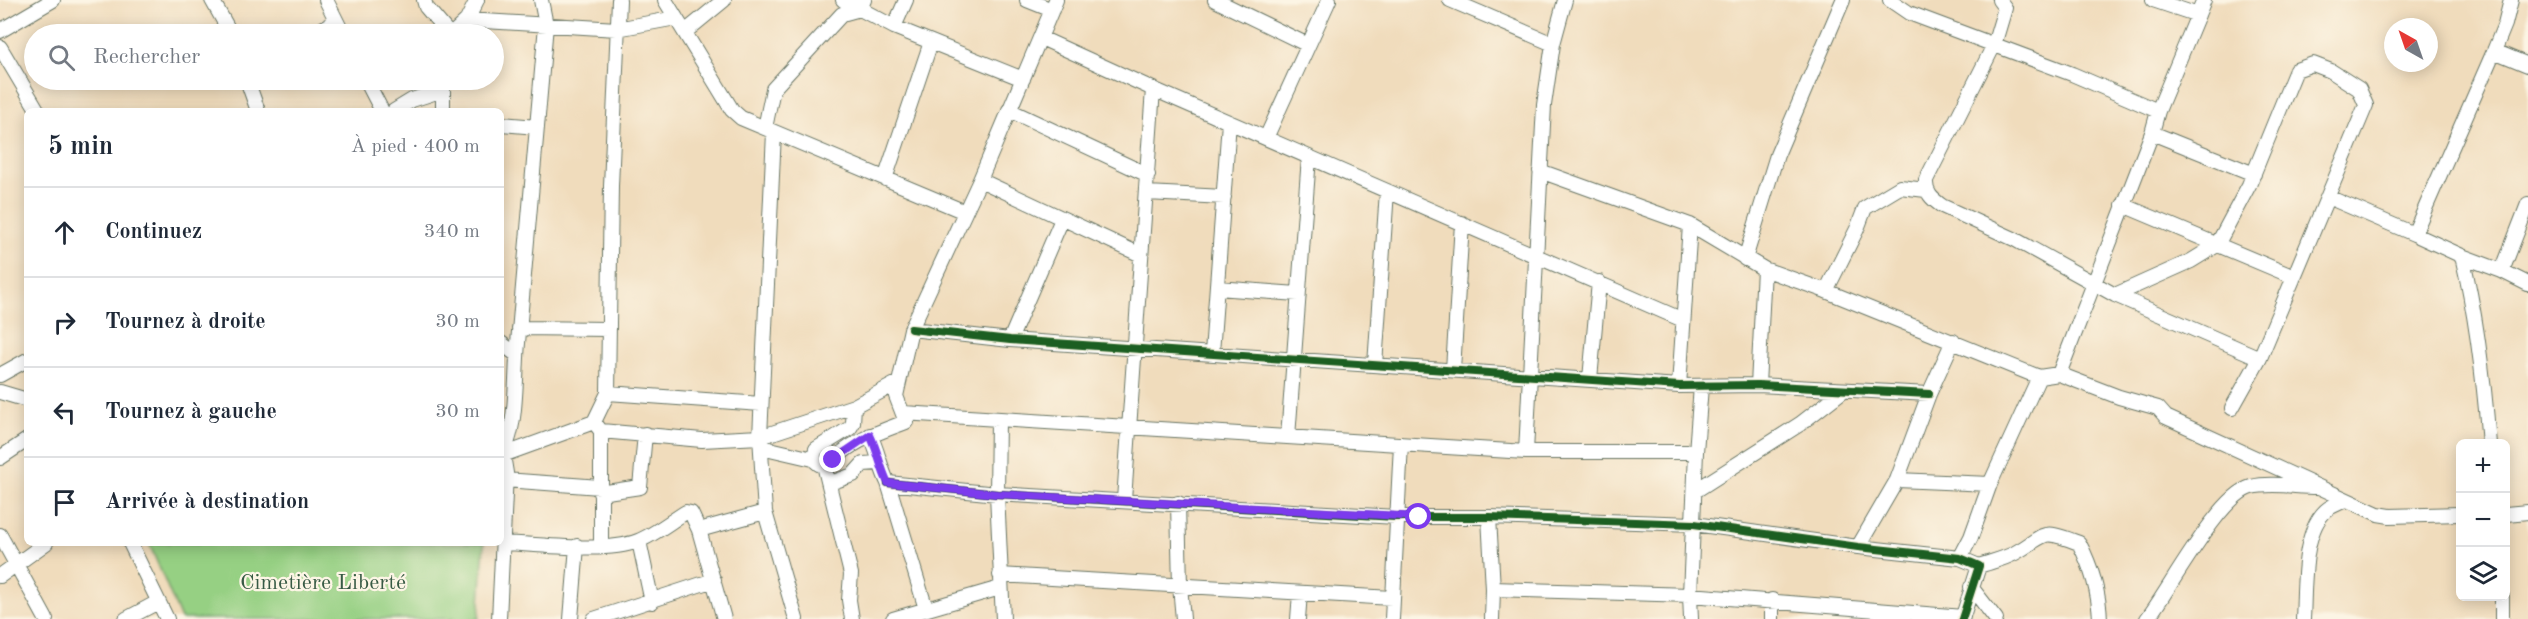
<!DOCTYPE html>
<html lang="fr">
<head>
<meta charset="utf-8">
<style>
  :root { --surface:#fff; --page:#f6f6f7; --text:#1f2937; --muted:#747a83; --line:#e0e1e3 }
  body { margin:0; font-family:"Old Standard TT",serif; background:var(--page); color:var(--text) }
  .controls { position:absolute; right:18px; bottom:18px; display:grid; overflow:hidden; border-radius:9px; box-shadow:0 3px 15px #0003 }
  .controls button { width:54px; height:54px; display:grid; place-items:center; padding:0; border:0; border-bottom:2px solid var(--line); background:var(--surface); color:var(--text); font:30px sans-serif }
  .compass { position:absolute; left:2384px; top:18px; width:54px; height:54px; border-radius:50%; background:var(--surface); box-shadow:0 3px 15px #0003; rotate:320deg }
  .stop { position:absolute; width:18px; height:18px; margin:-14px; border:4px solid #7c3aed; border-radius:50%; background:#fff }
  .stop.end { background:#7c3aed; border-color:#fff; box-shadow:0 2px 6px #0008 }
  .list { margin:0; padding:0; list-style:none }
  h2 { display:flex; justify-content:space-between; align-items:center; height:78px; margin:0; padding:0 24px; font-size:26px }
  h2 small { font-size:20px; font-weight:400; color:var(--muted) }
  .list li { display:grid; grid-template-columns:39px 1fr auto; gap:18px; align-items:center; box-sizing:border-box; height:90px; padding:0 24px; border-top:2px solid var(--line) }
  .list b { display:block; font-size:22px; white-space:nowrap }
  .list em { font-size:20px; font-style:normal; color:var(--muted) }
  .icon { flex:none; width:33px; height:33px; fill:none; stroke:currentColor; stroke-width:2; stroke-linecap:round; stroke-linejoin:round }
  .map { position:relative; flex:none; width:2528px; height:619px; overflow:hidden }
  .search { position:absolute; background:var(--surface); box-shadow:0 3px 15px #0003; left:24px; top:24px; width:480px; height:66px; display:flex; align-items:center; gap:15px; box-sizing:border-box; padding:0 21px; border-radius:33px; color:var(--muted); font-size:22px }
  .panel { position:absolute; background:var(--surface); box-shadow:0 3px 15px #0003; left:24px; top:108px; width:480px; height:438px; border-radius:9px }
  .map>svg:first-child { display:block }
</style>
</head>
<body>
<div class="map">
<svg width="2528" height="619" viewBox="0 0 2528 619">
  <rect width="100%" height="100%" fill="#fcf5e5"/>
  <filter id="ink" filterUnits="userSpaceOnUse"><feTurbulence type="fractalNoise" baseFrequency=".0167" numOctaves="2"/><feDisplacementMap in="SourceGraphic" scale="12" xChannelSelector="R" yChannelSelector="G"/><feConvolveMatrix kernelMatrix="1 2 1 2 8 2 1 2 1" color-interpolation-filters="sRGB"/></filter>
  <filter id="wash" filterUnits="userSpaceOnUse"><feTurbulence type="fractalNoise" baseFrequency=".008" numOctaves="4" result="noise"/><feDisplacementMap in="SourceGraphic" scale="24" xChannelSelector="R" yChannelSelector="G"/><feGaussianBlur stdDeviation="1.35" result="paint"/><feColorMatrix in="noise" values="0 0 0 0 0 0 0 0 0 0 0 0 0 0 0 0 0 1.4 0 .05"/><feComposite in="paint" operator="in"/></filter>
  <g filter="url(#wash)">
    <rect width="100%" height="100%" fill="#f0dcbc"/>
    <!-- green -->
    <path fill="#96d083" stroke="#5a865c" stroke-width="1.5" d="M149 543H484L479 619H181Z"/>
  </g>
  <g filter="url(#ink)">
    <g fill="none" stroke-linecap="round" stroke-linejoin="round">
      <defs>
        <path id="minor" d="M212 0 231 34
          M326 0 343 34
          M424 0 426 7 449 34
          M665 0 732 110 741 118 965 212
          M843 0 894 27 1023 79
          M1027 0 1052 10
          M1215 0 1308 45
          M1450 0 1553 44
          M1890 0 1909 13 2072 74 2158 111
          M1999 0 2005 8 1994 45 1926 180C1925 193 1932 199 1942 206L2014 239 2115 295 2260 358
          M2153 0 2198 15
          M2511 0 2505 24 2494 51 2528 65
          M467 20 477 0
          M894 27 906 0
          M0 31 53 0
          M685 32 724 0
          M314 34 336 21
          M452 34 467 20 617 29 676 18
          M1041 38 1153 89 1683 320
          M0 47 38 111
          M247 80 258 111
          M366 80 382 111
          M1009 110 1148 175
          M394 111 412 100 443 90V111
          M501 124 537 127C530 199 524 271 518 343 515 372 518 432 501 455
          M537 127 546 25 541 0
          M765 128 773 89 842 14 860 9 864 0
          M774 132 760 437 854 406 899 382
          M2152 133 2254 174
          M1266 138 1329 0
          M1540 171 1690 225
          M885 179 931 42
          M980 180 1141 255
          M1147 193 1224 197
          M2328 197 2414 234
          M2123 205 2294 277
          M2462 256 2502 271 2528 284
          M1745 259 1777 155 1843 0
          M2502 271 2528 204
          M1217 288 1298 294
          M1826 291 1857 229 1865 208 1900 187 1926 190
          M2115 295 2191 261 2217 245 2249 185 2296 70 2313 64 2331 71 2359 89 2366 105 2260 358 2232 408
          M519 328 609 329
          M911 329 1010 340 1679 386 1758 385 1929 394
          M1010 340 1062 219
          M501 343 517 355
          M1212 353 1229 122
          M1375 365 1387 191
          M1453 370 1462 223
          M2059 374 2152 133 2158 111 2204 0
          M0 375 27 360
          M1590 379 1599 282
          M1758 385 1764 269
          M1679 386 1690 225 1764 269 1826 291 2039 377 2059 374 2119 397 2158 408 2166 417 2378 514 2390 516 2460 514
          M0 392 27 400
          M608 393 761 404
          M903 413 1526 452H1696
          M998 420 997 494 1003 619
          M601 431 702 440 760 437 765 512 699 530
          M870 435C878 451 880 467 888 483L926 609
          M1288 437 1309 157
          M2489 444C2484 380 2477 318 2462 256L2414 234 2494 51
          M761 447 813 459 819 464
          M1526 452 1544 105 1553 44 1565 0
          M0 458 27 440
          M813 459 816 449 850 428 853 423 854 406
          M505 480 600 487
          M1897 480 1990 484
          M830 483 853 475 863 464 878 463
          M888 483 997 494 1396 517H1489L1694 524 1858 547 1960 558 1979 566 1962 619
          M1695 491 1800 424 1844 390
          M600 493 640 487 645 434
          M1124 500 1153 89
          M1178 503 1180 586 1183 619
          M765 512 796 619
          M2506 514 2528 512
          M1489 517 1493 589 1492 619
          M0 535 46 619
          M639 541 652 602
          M130 543 167 619
          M502 543C540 544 603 554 638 541 654 535 671 521 686 512L691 513 699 530 724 619
          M601 546V431L594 422 608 393 611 186 619 0
          M1858 547 1897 480 1929 394 1953 341
          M1960 558 1971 537 1990 484 2039 377
          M1979 566C1990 562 2004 559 2015 553 2048 535 2038 527 2079 543 2092 568 2099 591 2100 619
          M1000 575 1392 598
          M0 576 46 543
          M1971 587 1996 619
          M1493 589 1690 595 1963 617
          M2502 596V619
          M126 619 158 602
          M499 619 506 473 503 455 594 422
          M571 619 577 546
          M594 619 714 580
          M852 619 849 600 851 574 825 469C846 443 876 433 906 422L896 396 911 329 980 180 1056 0
          M893 619 1000 588
          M1298 619 1300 593
          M1392 619 1401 444
          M1691 619 1690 595 1696 452 1701 386
          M1772 619V600
          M2147 619C2170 589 2219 496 2251 487 2271 482 2296 487 2316 487
          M2303 619C2305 589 2301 528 2329 508 2334 505 2341 502 2346 500"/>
      </defs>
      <!-- minor casing -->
      <use href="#minor" stroke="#687564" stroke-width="16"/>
      <!-- minor -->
      <use href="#minor" stroke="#fff" stroke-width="14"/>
      <defs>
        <path id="cycleway" d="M911 329 1010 340 1679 386 1758 385 1929 394
          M888 483 997 494 1396 517H1489L1694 524 1858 547 1960 558 1979 566 1962 619"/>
      </defs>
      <!-- cycleway casing -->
      <use href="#cycleway" stroke="#fcf5e5" stroke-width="11"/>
      <!-- cycleway -->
      <use href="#cycleway" stroke="#1b5e20" stroke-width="8"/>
    </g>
  </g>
  <g fill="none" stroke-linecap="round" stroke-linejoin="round" filter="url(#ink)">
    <!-- route -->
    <path stroke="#7c3aed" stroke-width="8" d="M833 460 870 435C878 451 880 467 888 483L997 494 1419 517"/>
  </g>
  <g text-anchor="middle" stroke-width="4.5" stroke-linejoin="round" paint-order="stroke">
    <!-- park labels -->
    <g font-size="22" fill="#375a44" stroke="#fcf5e5">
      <text x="323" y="589">Cimetière Liberté</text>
    </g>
  </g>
</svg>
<div class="controls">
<button>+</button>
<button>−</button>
<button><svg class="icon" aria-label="layers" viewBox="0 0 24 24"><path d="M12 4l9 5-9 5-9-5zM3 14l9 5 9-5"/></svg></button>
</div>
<svg class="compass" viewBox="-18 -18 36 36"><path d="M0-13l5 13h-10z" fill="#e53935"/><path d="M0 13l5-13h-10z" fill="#747a83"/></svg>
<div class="stop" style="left:1419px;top:517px"></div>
<div class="stop end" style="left:833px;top:460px"></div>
<div class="search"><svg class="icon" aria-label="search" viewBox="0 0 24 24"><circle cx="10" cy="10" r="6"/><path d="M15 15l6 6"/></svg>Rechercher</div>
<section class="panel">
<h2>5 min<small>À pied · 400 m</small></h2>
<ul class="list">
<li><svg class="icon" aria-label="ahead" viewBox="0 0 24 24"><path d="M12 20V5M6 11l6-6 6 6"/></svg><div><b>Continuez</b></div><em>340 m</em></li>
<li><svg class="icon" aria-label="right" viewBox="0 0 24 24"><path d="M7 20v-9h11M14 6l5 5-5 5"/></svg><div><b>Tournez à droite</b></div><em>30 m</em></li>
<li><svg class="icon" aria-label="left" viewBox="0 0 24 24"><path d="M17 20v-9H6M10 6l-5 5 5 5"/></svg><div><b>Tournez à gauche</b></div><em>30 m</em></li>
<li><svg class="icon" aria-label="arrive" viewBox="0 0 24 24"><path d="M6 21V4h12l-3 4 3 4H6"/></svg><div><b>Arrivée à destination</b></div></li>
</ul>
</section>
</div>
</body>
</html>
